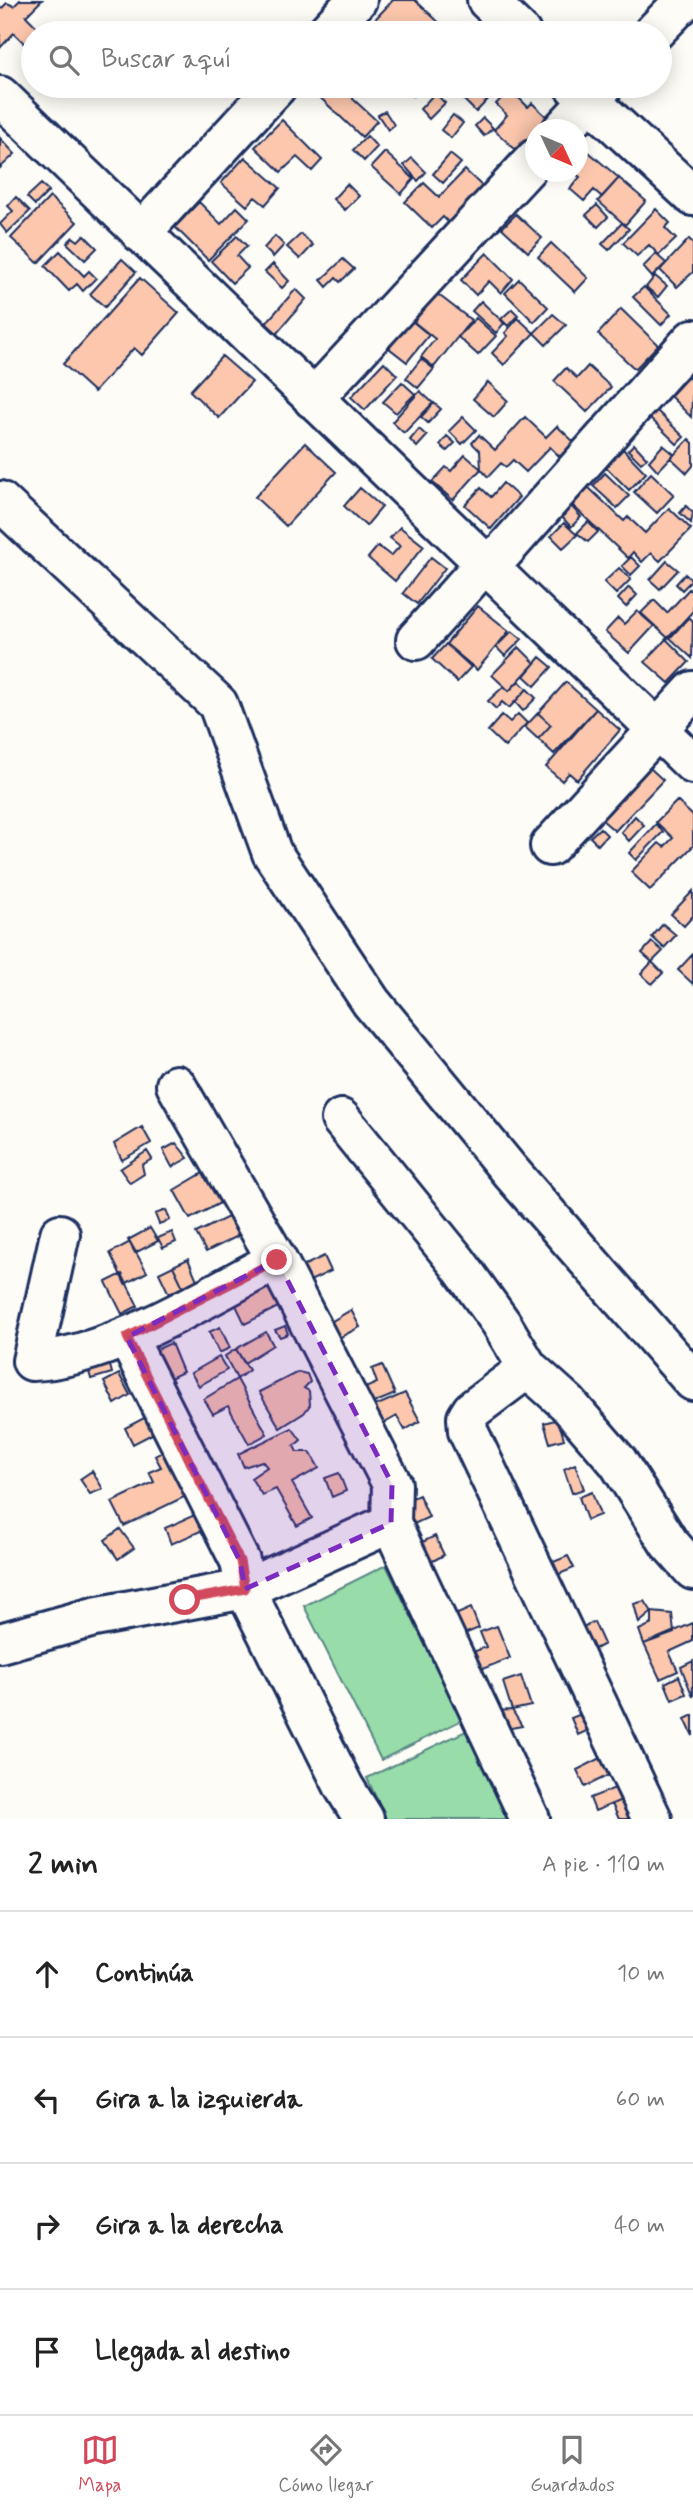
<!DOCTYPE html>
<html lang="es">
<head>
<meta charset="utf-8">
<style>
  :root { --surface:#fff; --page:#f2f2f2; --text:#222; --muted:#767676; --line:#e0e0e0; --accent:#d1495b }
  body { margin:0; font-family:Mynerve,sans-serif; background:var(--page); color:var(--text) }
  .compass { position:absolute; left:525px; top:119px; width:63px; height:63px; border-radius:50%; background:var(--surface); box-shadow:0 4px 18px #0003; rotate:134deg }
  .stop { position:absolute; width:21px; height:21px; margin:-16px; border:5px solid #d1495b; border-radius:50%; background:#fff }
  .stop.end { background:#d1495b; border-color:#fff; box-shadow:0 2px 7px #0008 }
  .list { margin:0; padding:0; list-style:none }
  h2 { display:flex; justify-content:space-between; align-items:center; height:91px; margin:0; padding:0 28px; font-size:30px }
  h2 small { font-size:23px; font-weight:400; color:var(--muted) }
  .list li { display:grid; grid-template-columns:46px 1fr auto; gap:21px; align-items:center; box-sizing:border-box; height:126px; padding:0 28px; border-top:2px solid var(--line) }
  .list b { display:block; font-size:26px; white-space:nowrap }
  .list em { font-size:23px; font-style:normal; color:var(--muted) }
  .icon { flex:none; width:38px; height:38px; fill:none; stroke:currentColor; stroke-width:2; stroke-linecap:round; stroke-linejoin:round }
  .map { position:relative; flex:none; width:693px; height:1819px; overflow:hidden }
  .search { position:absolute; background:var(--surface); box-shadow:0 4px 18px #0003; left:21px; right:21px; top:21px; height:77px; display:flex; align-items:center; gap:18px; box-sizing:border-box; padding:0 24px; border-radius:38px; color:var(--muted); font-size:26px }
  .sheet { height:595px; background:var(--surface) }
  nav { display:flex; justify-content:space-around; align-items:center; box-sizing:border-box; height:98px; border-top:2px solid var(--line); background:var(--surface); font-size:19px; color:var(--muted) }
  nav a { display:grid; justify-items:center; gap:4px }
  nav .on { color:var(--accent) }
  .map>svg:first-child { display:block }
</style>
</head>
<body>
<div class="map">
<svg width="693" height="1819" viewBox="0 0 693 1819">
  <rect width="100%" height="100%" fill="#fdfcf7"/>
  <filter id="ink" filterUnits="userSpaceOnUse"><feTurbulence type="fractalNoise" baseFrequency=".0143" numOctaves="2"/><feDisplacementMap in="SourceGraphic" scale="14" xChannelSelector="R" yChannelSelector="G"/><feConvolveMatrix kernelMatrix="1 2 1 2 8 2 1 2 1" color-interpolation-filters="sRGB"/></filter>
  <g filter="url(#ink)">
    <!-- green -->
    <path fill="#97dca9" stroke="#598684" stroke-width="2" d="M386 1565 462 1720 381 1760 304 1606Z
      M470 1729 514 1819H386L367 1778Z"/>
    <!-- building -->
    <path fill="#fcc7ad" stroke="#1b2f5e" stroke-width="2" d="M20 0H42L26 16 43 33H33V59L28 47 14 33 0 48V10L7 3 14 6Z
      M393 0H415L446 29 442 33H368L365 30Z
      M314 86H353V99L377 121 362 137 311 89Z
      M405 86H420L413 96 403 89Z
      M450 86H492L495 92 476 112Z
      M510 89 528 107 532 103 549 119 518 152 494 130 507 115 496 104Z
      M435 93 445 103 429 119 420 109Z
      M385 111 394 125 388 130 378 115Z
      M453 115 463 123 451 138 441 130Z
      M483 118 493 128 484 136 475 126Z
      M282 120 322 160 312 171 297 157 281 172 255 147Z
      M367 136 377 147 364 161 353 150Z
      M0 138 15 154 0 168Z
      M583 147 619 178 602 197 594 190 584 201 570 189 580 177 573 172H578V153Z
      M385 152 414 179 401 194 371 167Z
      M450 154 461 163 443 183 433 174Z
      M245 157 280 188 265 205 255 197 247 206 221 183Z
      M412 158 426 172 418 181 404 165Z
      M465 170 484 188 450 224 443 217 432 228 405 202 424 183 439 197Z
      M619 178 646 201 625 225 598 201Z
      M41 184 49 191 35 205 27 197Z
      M347 184 359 196 345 210 333 199Z
      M16 197 30 211 7 233 0 224 13 211 8 206Z
      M50 197 77 222 38 263 11 238Z
      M199 202 221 224 237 207 249 219 208 260 175 227Z
      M597 205 608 217 598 227 586 215Z
      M656 209 670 223 665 228 676 239 659 255 649 245 637 256 623 243Z
      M516 214 542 238 528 252 502 228Z
      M622 223 629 229 609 250 602 244Z
      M301 234 313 245 300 259 287 247Z
      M84 235 97 248 85 260 67 243 73 237 78 241Z
      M237 236 247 246 237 256 248 268 232 283 211 261Z
      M275 236 284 245 273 257 264 248Z
      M689 239 693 243V272L677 287 660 270Z
      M551 243 588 278 575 292 538 257Z
      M60 251 84 276 89 271 96 278 83 291 77 284 69 291 45 266Z
      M487 253 513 279 501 293 489 281 476 295 461 280Z
      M656 254 666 263 652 277 643 267Z
      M122 259 136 272 105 307 90 294Z
      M343 259 354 269 340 282 336 278 327 287 321 280Z
      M273 264 289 281 282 288 265 272Z
      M655 276 667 286 658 297 646 287Z
      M140 278 179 313 142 355 134 348 94 392 63 364Z
      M519 279 548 307 534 322 505 293Z
      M644 287 671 314 661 325 633 297Z
      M296 289 306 299 277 333 266 323Z
      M436 293 471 320 434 367 421 357 435 339 414 322Z
      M481 301 504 323 496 333 472 311Z
      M512 309 518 315 508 326 501 319Z
      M621 309 658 345 635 369 598 334Z
      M553 314 566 325 546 345 534 333Z
      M476 318 496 336 478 355 458 337Z
      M518 318 534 333 504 365 492 353 508 336 505 333Z
      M412 321 429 335 407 362 389 348Z
      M222 356 252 382 219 418 190 391Z
      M421 359 434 369 418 388 406 378Z
      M384 362 397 375 365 410 351 397Z
      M588 366 611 387 587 412 554 381 566 368 577 378Z
      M688 377 693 382 691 417 670 396Z
      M402 382 415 394 396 413 383 402Z
      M488 382 508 401 494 417 473 399Z
      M420 391 433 403 404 433 392 422Z
      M434 403 441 409 428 423 421 417Z
      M655 409 684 437 677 444 648 416Z
      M463 417 476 430 462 444 449 431Z
      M525 417 546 437 557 426 574 442 560 457 550 447 526 472 513 460 506 467 501 463 488 477 481 469 480 451 472 443 479 435 495 450Z
      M419 429 427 436 417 447 410 440Z
      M447 436 455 443 447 451 440 445Z
      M689 439 693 443V466L687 473 671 458Z
      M305 443 336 472 286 526 255 497Z
      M634 444 647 458 641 463 628 450Z
      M663 445 674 454 658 471 649 461Z
      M623 449 646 473 629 490 605 466Z
      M465 455 481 469 453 500 432 482 446 467 451 471Z
      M605 473 629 496 617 508 593 486Z
      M651 473 674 495 657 513 634 492Z
      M503 483 519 497 491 529 465 505 481 488 491 497Z
      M588 487 624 521 628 517 645 533 669 508 691 529 660 561 651 553 642 562 633 552 628 558 571 504Z
      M360 488 382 507 366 526 344 506Z
      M571 506 581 517 571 527 561 516Z
      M686 506 693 513 691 523 680 513Z
      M588 522 598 532 588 542 577 533Z
      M564 523 577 535 563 548 551 536Z
      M400 527 424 546 395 581 368 558 378 546 391 556 400 546 390 538Z
      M431 557 445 568 417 604 403 593Z
      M631 557 640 566 631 575 622 566Z
      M667 561 678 570 660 589 650 580Z
      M619 568 631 579 616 594 604 582Z
      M685 574 692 580 682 590 676 584Z
      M629 587 637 595 626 607 618 599Z
      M689 589 693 593V611L668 638 641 613 654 600 667 613Z
      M478 606 509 631 477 670 446 644Z
      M637 611 654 626 629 653 605 632 618 618 624 624Z
      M689 617 693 621 692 658 670 638Z
      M512 631 522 639 505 656 496 647Z
      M666 639 689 662 669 683 645 662Z
      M446 644 471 667 457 682 432 659Z
      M519 647 535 663 509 691 492 675Z
      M540 657 552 667 535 686 524 676Z
      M519 681 527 689 509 708 502 702 496 709 488 701 504 686 509 691Z
      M566 682 596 709 554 754 538 739 551 725 538 713Z
      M527 689 536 698 523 711 515 702Z
      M596 709 620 730 577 780 569 773 562 781 546 767Z
      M538 713 551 725 538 739 525 727Z
      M518 714 527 723 505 747 488 731 502 715 510 722Z
      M650 768 663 780 615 831 602 820Z
      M677 801 693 816V846L650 890 631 872 659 843 664 847 673 838 656 822Z
      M635 816 644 825 629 841 621 832Z
      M656 824 663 832 636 860 629 853Z
      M600 828 607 835 598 845 590 837Z
      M693 891V916L684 926 671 914Z
      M663 924 676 935 664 948 652 937Z
      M652 942 663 951 652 962 642 953Z
      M693 954V984L678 970Z
      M652 962 663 973 652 984 641 974Z
      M142 1127 151 1143 122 1160 114 1144Z
      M176 1143 188 1158 172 1167 163 1150Z
      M147 1151 152 1159 142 1165 144 1174 130 1183 120 1169Z
      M203 1173 220 1203 190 1219 174 1190Z
      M166 1210 170 1220 159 1224 155 1214Z
      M228 1217 238 1236 206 1252 196 1233Z
      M150 1228 158 1241 135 1253 128 1240Z
      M172 1232 176 1242 163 1248 158 1238Z
      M130 1242 147 1272 125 1284 110 1253Z
      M324 1256 331 1271 306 1283 299 1268Z
      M188 1259 197 1280 183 1287 173 1266Z
      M173 1266 183 1287 169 1294 159 1273Z
      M122 1274 138 1306 122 1314 106 1282Z
      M264 1280 278 1307 245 1324 232 1297Z
      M351 1310 360 1327 337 1339 329 1323Z
      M285 1326 288 1334 280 1337 275 1330Z
      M220 1327 230 1348 219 1353 209 1332Z
      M266 1332 273 1345 244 1363 236 1349Z
      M171 1343 183 1372 164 1381 151 1352Z
      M236 1349 249 1370 237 1379 225 1356Z
      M219 1357 227 1370 199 1386 191 1373Z
      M108 1358 112 1373 91 1379 87 1364Z
      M382 1365 395 1394 362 1408 356 1392 377 1383 372 1369Z
      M298 1372 307 1374 310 1382 304 1388 309 1391 310 1405 304 1413 280 1428 259 1392Z
      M119 1374 130 1395 115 1404 104 1382Z
      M237 1379 267 1434 249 1444 228 1406 213 1414 204 1399Z
      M405 1393 420 1421 405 1430 397 1416 376 1428 366 1410Z
      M146 1417 154 1433 133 1444 125 1428Z
      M558 1419 564 1439 550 1443 544 1423Z
      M292 1428 301 1440 294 1446 297 1452H310L319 1468 292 1483 312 1518 297 1526 276 1489 262 1495 251 1478 267 1467 262 1461 244 1467 238 1454Z
      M164 1451 186 1496 124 1526 112 1502 154 1482 149 1472 161 1467 155 1456Z
      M575 1464 584 1489 572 1493 564 1469Z
      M92 1471 103 1489 90 1494 80 1479Z
      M339 1473 346 1491 332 1497 325 1478Z
      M592 1492 600 1515 587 1520 579 1497Z
      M419 1495 429 1517 414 1524 403 1502Z
      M197 1514 203 1530 171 1544 165 1528Z
      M120 1529 134 1548 118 1559 105 1540Z
      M435 1536 444 1555 429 1563 420 1543Z
      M568 1556 574 1568 557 1575 551 1563Z
      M645 1601 652 1612 639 1623 634 1604Z
      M471 1608 479 1628 462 1635 453 1616Z
      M652 1612 672 1614 674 1633 644 1644 639 1630 652 1624Z
      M594 1622 604 1644 591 1651 580 1628Z
      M693 1623V1641L669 1652 678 1671 660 1679 644 1644Z
      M497 1626 510 1658 475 1672 468 1654 486 1647 480 1632Z
      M693 1661V1697L681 1667Z
      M521 1676 531 1706 512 1710 503 1682Z
      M679 1676 686 1694 672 1700 665 1683Z
      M512 1710 522 1726 506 1729 496 1711Z
      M589 1711 595 1727 578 1735 571 1718Z
      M693 1715V1736L685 1719Z
      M607 1755 615 1772 585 1787 577 1770Z
      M625 1784 629 1797 595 1811 590 1798Z
      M629 1797 639 1819H619L612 1804Z"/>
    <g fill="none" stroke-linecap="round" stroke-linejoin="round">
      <defs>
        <path id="minor" d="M487 0 521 33
          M326 33 357 0
          M653 33 685 0
          M574 86 693 196
          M0 96 693 764
          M562 130 603 86
          M141 233 277 86
          M313 399 536 158
          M0 501 218 704 272 853 371 1002 509 1170 693 1381
          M416 640 486 562 503 552 693 339
          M550 846 693 691
          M176 1085 277 1260 392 1484 391 1523 530 1819
          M341 1119 457 1262 501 1323 528 1368 567 1403 618 1462 669 1543 693 1570
          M60 1234 32 1361C111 1358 207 1296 277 1260
          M127 1337 240 1561 245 1589 344 1787 364 1819
          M528 1368 472 1410 467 1418 468 1431 652 1819
          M0 1643 94 1617 245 1589 391 1523"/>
      </defs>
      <!-- minor casing -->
      <use href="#minor" stroke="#1b2f5e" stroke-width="44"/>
      <!-- minor -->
      <use href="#minor" stroke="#fdfcf7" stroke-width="38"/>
    </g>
  </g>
  <g fill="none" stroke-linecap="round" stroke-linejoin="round" filter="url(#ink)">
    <!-- route -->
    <path stroke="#d1495b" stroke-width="9" d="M185 1600 245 1589 240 1561 127 1337 277 1260"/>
  </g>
  <!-- marked area -->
  <path fill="#7b2cbf" fill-opacity="0.2" stroke="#7b2cbf" stroke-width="5" stroke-dasharray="14 9" stroke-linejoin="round" d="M277 1260 392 1484 391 1523 245 1589 240 1561 127 1337Z"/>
</svg>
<svg class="compass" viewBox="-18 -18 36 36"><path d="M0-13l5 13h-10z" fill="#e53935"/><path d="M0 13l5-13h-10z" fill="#767676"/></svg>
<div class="stop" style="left:185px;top:1600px"></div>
<div class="stop end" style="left:277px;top:1260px"></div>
<div class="search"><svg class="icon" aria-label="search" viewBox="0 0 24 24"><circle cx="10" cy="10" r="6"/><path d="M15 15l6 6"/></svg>Buscar aquí</div>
</div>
<section class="sheet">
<h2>2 min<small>A pie · 110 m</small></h2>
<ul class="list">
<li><svg class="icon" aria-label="ahead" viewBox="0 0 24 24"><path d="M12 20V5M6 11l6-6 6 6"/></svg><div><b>Continúa</b></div><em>10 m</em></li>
<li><svg class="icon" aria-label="left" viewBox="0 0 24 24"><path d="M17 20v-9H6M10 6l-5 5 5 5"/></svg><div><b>Gira a la izquierda</b></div><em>60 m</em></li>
<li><svg class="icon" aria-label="right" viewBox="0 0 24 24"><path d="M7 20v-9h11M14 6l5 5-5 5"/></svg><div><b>Gira a la derecha</b></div><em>40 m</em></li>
<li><svg class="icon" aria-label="arrive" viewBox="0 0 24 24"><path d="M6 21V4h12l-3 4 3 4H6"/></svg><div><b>Llegada al destino</b></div></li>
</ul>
</section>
<nav>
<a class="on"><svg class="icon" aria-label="map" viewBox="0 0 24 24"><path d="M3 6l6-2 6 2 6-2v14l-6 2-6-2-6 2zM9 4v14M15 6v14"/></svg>Mapa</a>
<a><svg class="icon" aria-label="directions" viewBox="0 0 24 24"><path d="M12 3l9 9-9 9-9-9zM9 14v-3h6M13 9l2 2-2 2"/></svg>Cómo llegar</a>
<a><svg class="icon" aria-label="saved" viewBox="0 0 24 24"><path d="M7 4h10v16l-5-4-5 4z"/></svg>Guardados</a>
</nav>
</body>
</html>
